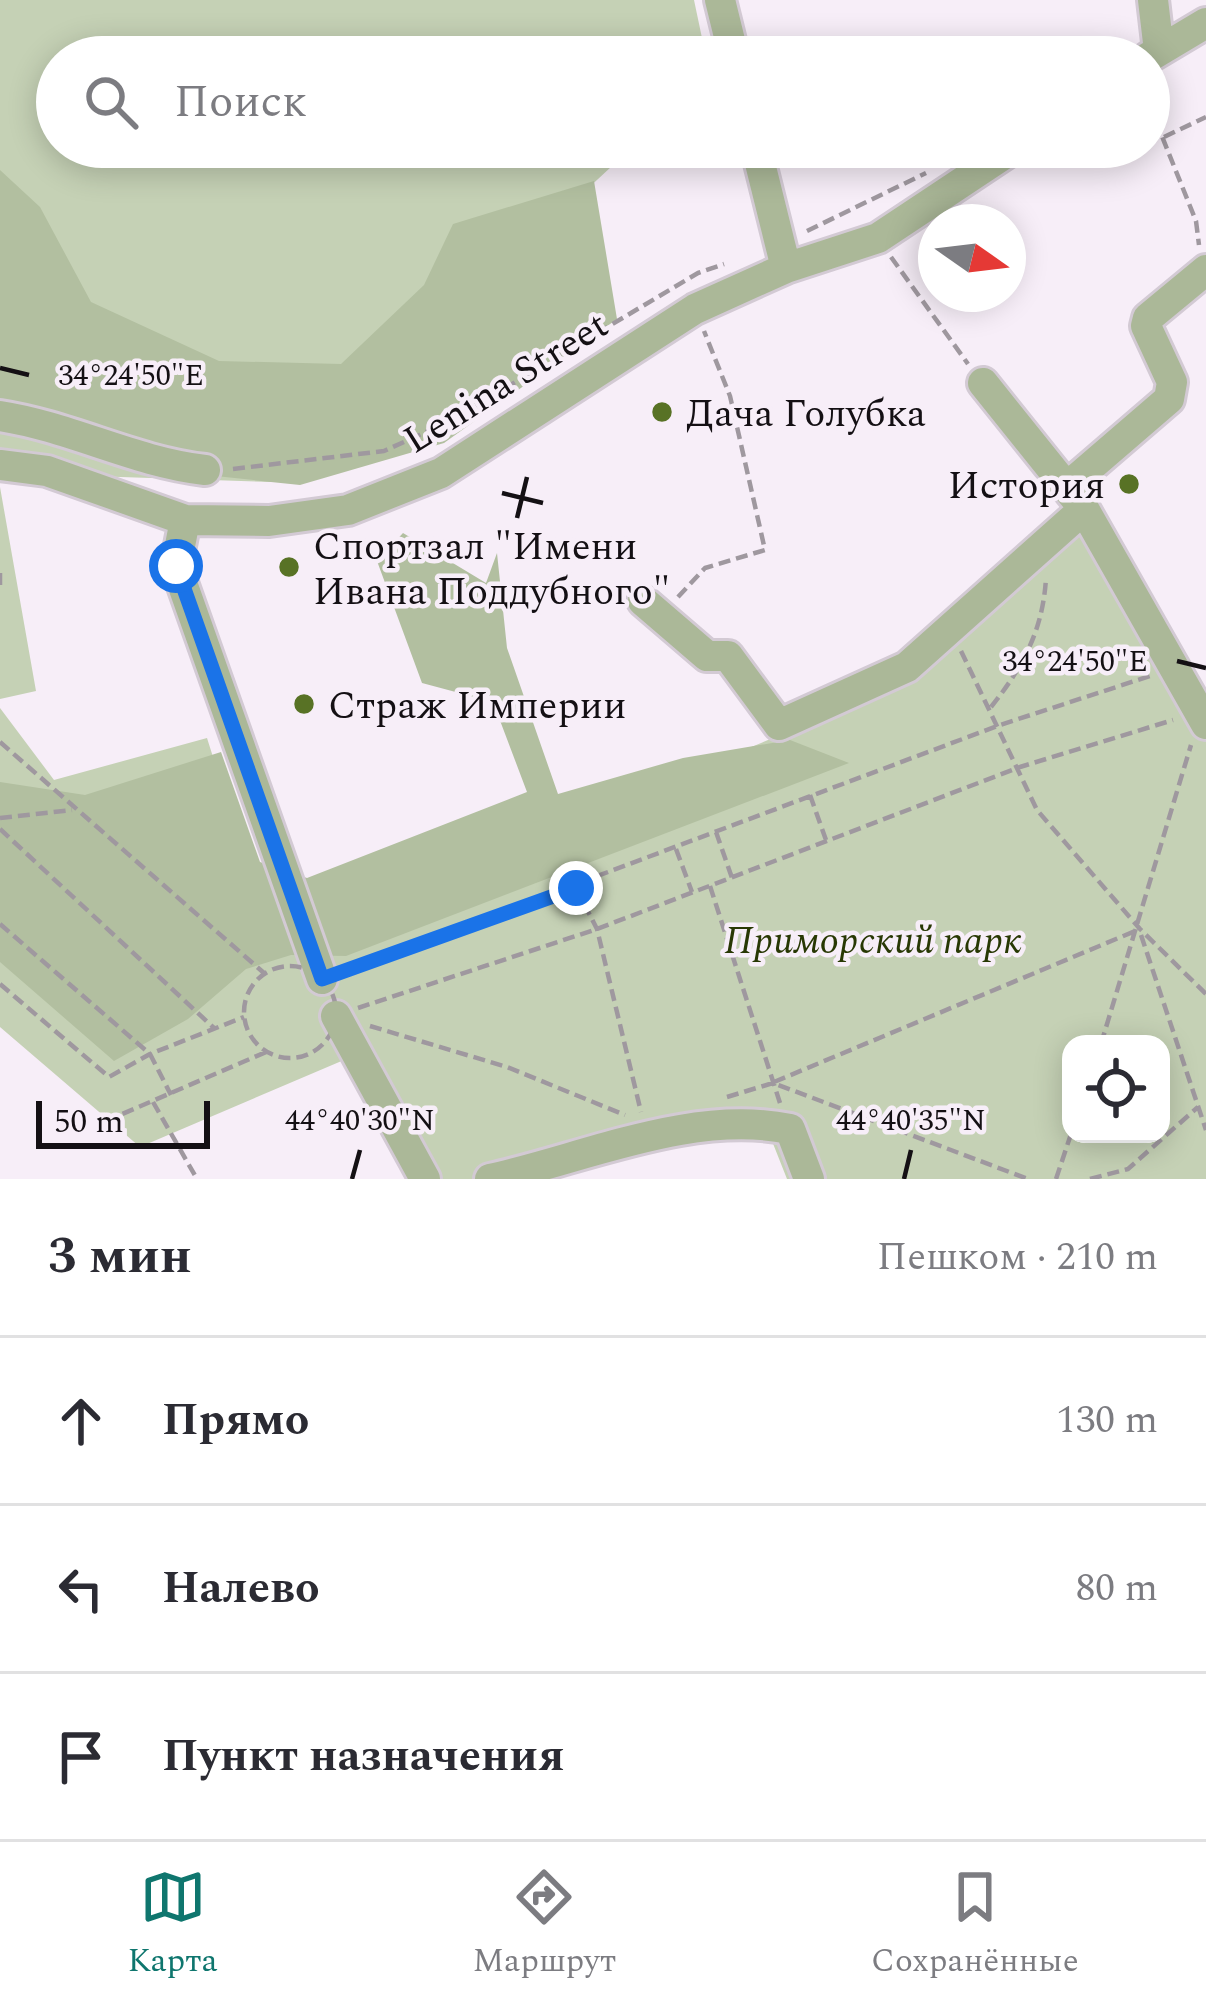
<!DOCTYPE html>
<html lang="ru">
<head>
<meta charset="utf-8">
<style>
  :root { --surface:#fff; --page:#f7f7f7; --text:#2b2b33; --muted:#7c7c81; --line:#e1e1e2; --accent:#0f766e }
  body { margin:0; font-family:Spectral,serif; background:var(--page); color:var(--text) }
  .controls { position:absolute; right:36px; bottom:36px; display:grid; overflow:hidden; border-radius:24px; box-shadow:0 6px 30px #0003 }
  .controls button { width:108px; height:108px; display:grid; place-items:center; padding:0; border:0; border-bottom:3px solid var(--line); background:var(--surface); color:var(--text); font:60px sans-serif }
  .compass { position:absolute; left:918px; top:204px; width:108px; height:108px; border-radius:50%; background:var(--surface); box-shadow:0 6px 30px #0003; rotate:104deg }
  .scale { position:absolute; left:36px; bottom:30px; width:174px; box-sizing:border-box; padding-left:12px; border:6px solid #141014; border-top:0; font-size:33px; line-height:42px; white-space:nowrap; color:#141014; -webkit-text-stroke:9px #f7eef8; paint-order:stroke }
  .stop { position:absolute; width:36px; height:36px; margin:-27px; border:9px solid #1a73e8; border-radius:50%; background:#fff }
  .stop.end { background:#1a73e8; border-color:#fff; box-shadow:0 3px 12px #0008 }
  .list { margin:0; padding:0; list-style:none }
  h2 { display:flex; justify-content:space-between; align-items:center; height:156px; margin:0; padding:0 48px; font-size:51px }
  h2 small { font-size:39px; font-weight:400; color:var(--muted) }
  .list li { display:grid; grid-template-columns:78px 1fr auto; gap:36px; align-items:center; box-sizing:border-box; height:168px; padding:0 48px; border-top:3px solid var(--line) }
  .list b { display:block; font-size:45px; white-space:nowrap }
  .list em { font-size:39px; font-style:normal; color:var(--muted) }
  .icon { flex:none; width:66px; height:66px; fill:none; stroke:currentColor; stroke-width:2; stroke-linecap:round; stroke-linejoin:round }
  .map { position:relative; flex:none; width:1206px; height:1179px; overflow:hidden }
  .search { position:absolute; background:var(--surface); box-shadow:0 6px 30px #0003; left:36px; right:36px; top:36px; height:132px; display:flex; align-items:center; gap:30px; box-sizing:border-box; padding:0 42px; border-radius:66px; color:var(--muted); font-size:45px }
  .sheet { height:660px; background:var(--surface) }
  nav { display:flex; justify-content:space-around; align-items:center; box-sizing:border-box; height:168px; border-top:3px solid var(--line); background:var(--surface); font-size:33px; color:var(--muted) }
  nav a { display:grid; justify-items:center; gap:6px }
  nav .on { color:var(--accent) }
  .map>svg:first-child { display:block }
</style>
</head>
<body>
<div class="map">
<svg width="1206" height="1179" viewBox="0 0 1206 1179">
  <rect width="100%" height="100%" fill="#f7eef8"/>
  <!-- green -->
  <path fill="#c5d1b5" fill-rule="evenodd" d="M0 0H694L706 57H57V147H679L611 167 271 482 0 473Z
    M0 487 36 691 0 699Z
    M1084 527 1206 725V1179H787L772 1141 760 1134 650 1145 546 1179H413L351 1057 140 1147 0 1027V708L54 780 207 738 273 947 914 679ZM1071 1044H1161V1134H1071Z"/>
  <!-- forest -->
  <path fill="#b2bfa0" d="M0 170 40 207 91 302 219 361 341 364 424 285 453 224 594 181 617 319 444 443 300 485 149 469 0 420Z
    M403 533 486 583 497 553 507 648 558 794 683 758 790 740 849 763 346 956 291 955 246 969 188 1019 114 1061 0 962V782L85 795 221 752 260 862 307 878 527 792 493 702 422 683 377 561Z"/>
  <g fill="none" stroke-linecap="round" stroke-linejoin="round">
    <defs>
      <path id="minor" d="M720 0 734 57
        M1153 0 1159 51
        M1149 57 1206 23
        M756 147 786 268
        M983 383 1084 509 1206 724
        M0 416C71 427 134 462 205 470
        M0 465 47 471 185 520 269 521 348 510 441 473 695 309 786 268 878 238 1015 147
        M1068 486 1169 399 1172 382 1146 326 1148 318 1206 270
        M185 520 176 566 322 979
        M643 601 707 656H728L779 725 907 667 1084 509
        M336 1016 425 1179
        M490 1179C585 1158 692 1109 790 1129L809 1179"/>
    </defs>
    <!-- minor casing -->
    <use href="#minor" stroke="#d3cad4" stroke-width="36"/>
    <!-- path -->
    <path stroke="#9f989f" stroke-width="4.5" stroke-dasharray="12 6" stroke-linecap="butt" d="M1149 104 1196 221 1199 245
      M1164 137 1206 117
      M807 231 926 173
      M891 257 968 364
      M233 469 384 451 450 421 698 273 724 264
      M0 573V590
      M678 597 705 568 765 550 730 396 704 331
      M961 651 1037 810 1140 929 1206 994
      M991 707C1023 667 1043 630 1046 578
      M0 742 264 973
      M810 795 826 840
      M0 818 72 810
      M0 829 214 1028
      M716 832 732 878
      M676 849 692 892
      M710 886 780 1103
      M576 888 597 929 641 1112
      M0 924 150 1054 171 1095
      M1141 935 1206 1130
      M244 1012a46 46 0 1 1 92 0a46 46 0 1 1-92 0Z
      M344 971 1000 725 1150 676
      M0 984 109 1077 150 1054 244 1017
      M358 1008 597 929 1020 767 1173 720
      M370 1026 507 1067 625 1115
      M1101 1044 1191 745
      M774 1082 1140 929
      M727 1097 773 1083 1028 1179
      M153 1102 197 1179
      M106 1121 266 1052
      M1056 1179 1071 1134
      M1090 1179 1128 1169 1198 1107"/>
    <!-- minor -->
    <use href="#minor" stroke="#abb898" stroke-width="30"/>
  </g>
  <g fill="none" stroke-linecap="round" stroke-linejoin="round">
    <!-- route -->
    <path stroke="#1a73e8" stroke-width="15" d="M176 566 322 979 576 888"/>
  </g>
  <!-- ticks -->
  <path fill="none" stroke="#141014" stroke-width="4.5" d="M0 368 29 375M502 493 543 503M517 518 527 477M1177 661 1206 668M352 1179 360 1150M904 1179 911 1150"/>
  <!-- markers -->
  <g fill="#587225" stroke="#f7eef8" stroke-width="4.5">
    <circle cx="662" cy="412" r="12"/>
    <circle cx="1129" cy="484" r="12"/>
    <circle cx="289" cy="567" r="12"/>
    <circle cx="304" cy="704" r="12"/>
  </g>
  <g text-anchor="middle" stroke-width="9" stroke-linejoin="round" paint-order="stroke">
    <!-- street labels -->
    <g font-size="39" fill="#141014" stroke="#f7eef8">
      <text transform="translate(505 381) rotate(-32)" y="14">Lenina Street</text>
    </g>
    <!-- poi labels -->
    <g font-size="39" fill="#141014" stroke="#f7eef8" text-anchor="start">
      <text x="686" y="426">Дача Голубка</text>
      <text x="1105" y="498" text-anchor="end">История</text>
      <text x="313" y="559">Спортзал "Имени<tspan x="313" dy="45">Ивана Поддубного"</tspan></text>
      <text x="328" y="718">Страж Империи</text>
    </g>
    <!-- park labels -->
    <g font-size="39" font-style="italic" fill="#283804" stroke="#f7eef8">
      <text x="873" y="953">Приморский парк</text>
    </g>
  </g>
  <g font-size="30" text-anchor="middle" fill="#141014" stroke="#f7eef8" stroke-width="9" stroke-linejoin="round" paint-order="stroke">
    <text x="131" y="385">34°24'50"E</text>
    <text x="1075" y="671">34°24'50"E</text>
    <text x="360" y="1130">44°40'30"N</text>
    <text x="911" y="1130">44°40'35"N</text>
  </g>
</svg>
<div class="controls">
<button><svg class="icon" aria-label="locate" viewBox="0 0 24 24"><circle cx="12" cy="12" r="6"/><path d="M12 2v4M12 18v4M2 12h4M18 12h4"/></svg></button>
</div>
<svg class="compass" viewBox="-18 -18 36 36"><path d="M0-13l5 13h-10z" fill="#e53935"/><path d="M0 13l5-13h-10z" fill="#7c7c81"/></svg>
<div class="scale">50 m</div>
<div class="stop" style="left:176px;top:566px"></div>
<div class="stop end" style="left:576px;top:888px"></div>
<div class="search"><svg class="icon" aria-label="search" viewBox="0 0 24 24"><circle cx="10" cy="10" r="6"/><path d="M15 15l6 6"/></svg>Поиск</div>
</div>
<section class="sheet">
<h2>3 мин<small>Пешком · 210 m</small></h2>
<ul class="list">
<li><svg class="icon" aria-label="ahead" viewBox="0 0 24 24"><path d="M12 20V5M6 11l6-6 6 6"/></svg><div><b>Прямо</b></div><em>130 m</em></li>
<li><svg class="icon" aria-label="left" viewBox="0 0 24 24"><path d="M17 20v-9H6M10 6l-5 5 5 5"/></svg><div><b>Налево</b></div><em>80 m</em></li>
<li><svg class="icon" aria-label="arrive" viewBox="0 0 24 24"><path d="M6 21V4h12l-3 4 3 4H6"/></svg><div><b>Пункт назначения</b></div></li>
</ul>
</section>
<nav>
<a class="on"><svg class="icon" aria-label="map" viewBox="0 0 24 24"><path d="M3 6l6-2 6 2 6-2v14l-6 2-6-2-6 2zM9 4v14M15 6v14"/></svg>Карта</a>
<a><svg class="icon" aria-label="directions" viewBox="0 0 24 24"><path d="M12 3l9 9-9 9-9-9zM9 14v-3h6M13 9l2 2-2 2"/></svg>Маршрут</a>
<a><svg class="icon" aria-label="saved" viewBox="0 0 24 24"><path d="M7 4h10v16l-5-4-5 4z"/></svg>Сохранённые</a>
</nav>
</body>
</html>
